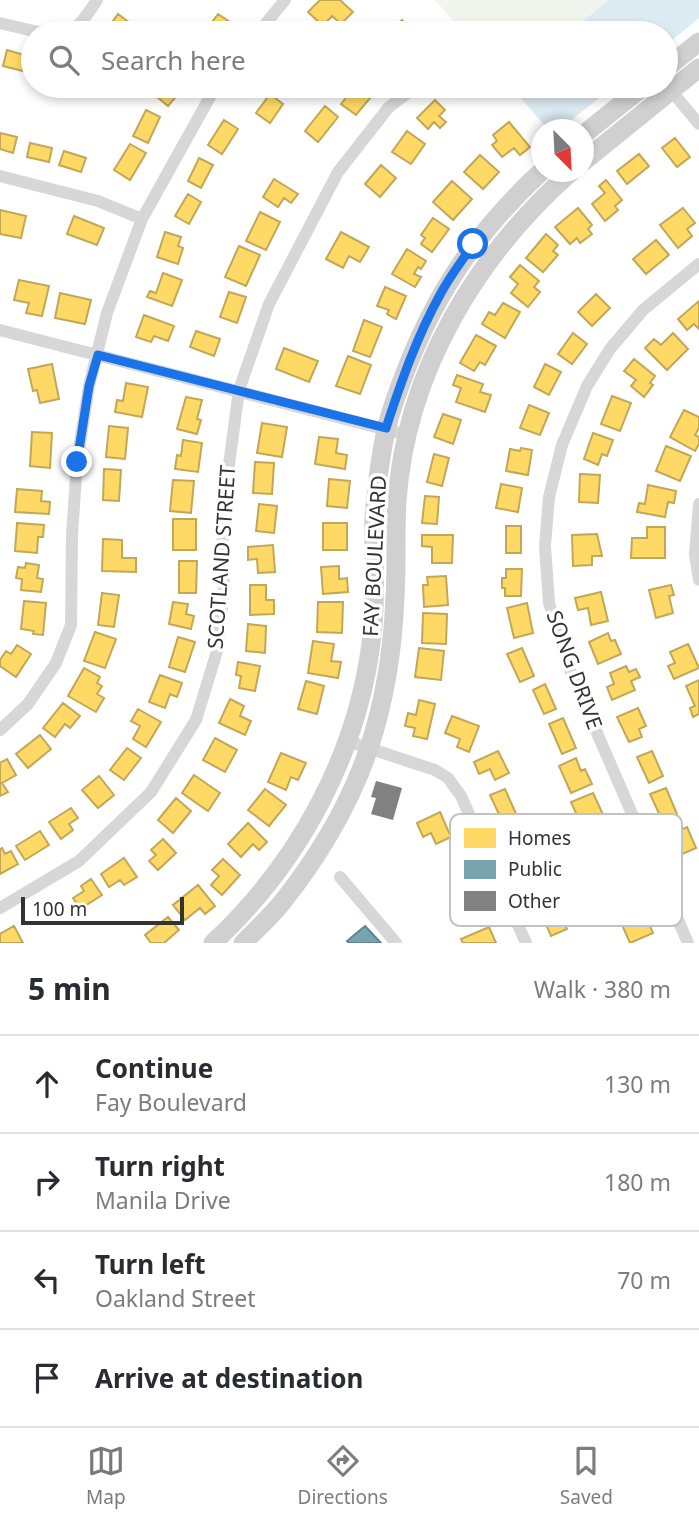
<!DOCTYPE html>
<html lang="en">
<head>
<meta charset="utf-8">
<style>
  :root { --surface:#fff; --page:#f2f2f3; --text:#2b2b33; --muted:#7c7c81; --line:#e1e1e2; --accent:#7a7a7a }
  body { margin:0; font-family:"Noto Sans",sans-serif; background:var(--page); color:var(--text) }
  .compass { position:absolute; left:531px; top:119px; width:63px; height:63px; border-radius:50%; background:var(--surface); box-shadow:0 4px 10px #0003; rotate:156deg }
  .scale { position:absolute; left:21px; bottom:18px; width:163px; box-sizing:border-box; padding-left:7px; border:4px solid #333; border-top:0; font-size:19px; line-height:24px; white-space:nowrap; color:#333; -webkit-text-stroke:5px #fff; paint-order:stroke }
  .stop { position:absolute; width:21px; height:21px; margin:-16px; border:5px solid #1a73e8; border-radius:50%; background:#fff }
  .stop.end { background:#1a73e8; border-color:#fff; box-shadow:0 2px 7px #0008 }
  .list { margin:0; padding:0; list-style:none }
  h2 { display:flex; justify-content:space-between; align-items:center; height:91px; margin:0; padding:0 28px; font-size:30px }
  h2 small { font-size:23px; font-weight:400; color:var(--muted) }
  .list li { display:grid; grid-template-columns:46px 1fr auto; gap:21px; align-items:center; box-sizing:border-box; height:98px; padding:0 28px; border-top:2px solid var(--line) }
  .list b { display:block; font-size:26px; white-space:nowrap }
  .list p { margin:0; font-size:23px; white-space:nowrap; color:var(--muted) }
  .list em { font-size:23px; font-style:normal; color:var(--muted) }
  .icon { flex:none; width:38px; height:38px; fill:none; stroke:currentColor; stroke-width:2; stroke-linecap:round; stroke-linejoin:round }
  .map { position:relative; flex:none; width:699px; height:943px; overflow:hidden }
  .search { position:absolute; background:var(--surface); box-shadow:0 4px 10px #0003; left:21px; right:21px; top:21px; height:77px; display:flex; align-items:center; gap:18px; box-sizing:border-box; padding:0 24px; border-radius:38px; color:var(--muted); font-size:26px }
  .sheet { height:483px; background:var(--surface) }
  nav { display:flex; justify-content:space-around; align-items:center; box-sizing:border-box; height:98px; border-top:2px solid var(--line); background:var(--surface); font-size:19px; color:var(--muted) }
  nav a { display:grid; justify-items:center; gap:4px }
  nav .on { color:var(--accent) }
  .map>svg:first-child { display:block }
</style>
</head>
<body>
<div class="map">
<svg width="699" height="943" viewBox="0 0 699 943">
  <rect width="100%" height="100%" fill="#fff"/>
  <!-- green -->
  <path fill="#f1f5ed" d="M435 0H609L568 33H464Z"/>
  <!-- water -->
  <path fill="#ddebf3" d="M609 0H699V18L666 45V33H568Z
    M510 86H614L559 130 548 129Z"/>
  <!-- homes -->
  <path fill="#ffd966" stroke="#c2a757" stroke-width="2" d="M320 0H340L353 12 341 24 332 16 323 26 308 12Z
    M118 14 138 29 135 33 105 32Z
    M218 14 233 24 227 33H204Z
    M402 20 415 33H381L391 23 395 27Z
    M7 50 31 57 27 72 3 66Z
    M164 86H185L168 106 156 96Z
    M355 86 371 97 356 115 341 104Z
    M270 94 283 104 270 123 256 113Z
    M435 100 445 110 439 116 446 122 440 128 434 122 428 129 417 118Z
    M325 106 338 117 318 142 305 131Z
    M146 110 160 117 148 143 133 136Z
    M224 120 238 129 222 154 208 145Z
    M509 122 530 147 520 155 514 148 502 157 492 145 497 141 493 135Z
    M407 131 425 144 411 164 392 152Z
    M0 133 17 137 13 153 0 149Z
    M675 138 690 157 677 167 662 148Z
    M30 143 52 148 49 162 27 157Z
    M130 144 146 153 130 180 114 170Z
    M64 151 86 158 81 172 59 165Z
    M639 154 649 166 627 184 617 171Z
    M480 155 499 172 483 189 464 172Z
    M199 158 213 165 201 188 188 181Z
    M381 165 396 178 380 197 365 184Z
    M274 179 298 194 291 203 284 198 278 207 263 197Z
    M606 180 622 200 615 206 618 210 605 221 592 204 605 193 599 186Z
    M452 181 472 199 453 220 433 202Z
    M188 194 201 202 189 224 175 216Z
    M578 208 592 225 588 229 592 234 580 243 577 238 570 244 555 227Z
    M683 208 695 223 687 229 692 236 678 248 660 225Z
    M0 210 26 216 21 238 0 234Z
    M260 212 280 222 266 250 246 241Z
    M74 216 104 228 97 245 67 234Z
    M433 218 449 229 432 252 421 244 425 238 421 235Z
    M165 232 181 237 178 246 183 248 178 264 157 257Z
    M341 232 369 247 360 262 349 256 343 268 326 259Z
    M546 234 558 245 553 251 558 255 543 272 526 258Z
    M656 240 669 255 646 274 633 259Z
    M239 246 260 255 246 286 225 277Z
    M407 249 426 261 421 269 418 267 414 274 421 277 415 287 392 274Z
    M520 265 539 281 534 287 540 292 528 307 511 293 518 284 510 277Z
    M163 273 182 280 172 306 147 297 150 291 156 293Z
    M19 280 49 286 42 316 26 313 29 303 14 300Z
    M385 287 406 296 396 319 387 314 389 310 377 306Z
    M229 292 246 297 237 323 220 317Z
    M60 293 91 300 85 324 55 318Z
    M596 294 610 308 592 326 578 312Z
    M699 301V329L694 324 687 330 678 319Z
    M503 303 520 312 505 338 482 324 489 312 495 315Z
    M144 315 174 326 168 341 154 336 151 342 136 337Z
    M364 320 382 327 370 357 353 351Z
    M196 331 220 339 214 356 190 347Z
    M573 333 587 344 572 364 558 354Z
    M673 333 688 349 667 370 645 348 654 339 661 345Z
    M476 335 496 346 485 365 480 362 474 371 460 363Z
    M284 348 318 361 309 382 276 369Z
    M348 356 371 365 360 394 336 386Z
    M634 359 655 376 650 383 653 385 644 397 631 386 636 380 624 371Z
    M52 364 59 399 40 403 37 390 33 391 28 369Z
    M545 364 561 372 549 395 534 387Z
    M457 375 483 384 480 392 491 395 485 412 456 402 461 388 453 385Z
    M126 383 148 387 142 417 115 412 117 400 123 401Z
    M612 396 631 403 620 431 601 424Z
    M186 397 202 400 197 419 201 420 197 434 177 429Z
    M529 405 549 413 540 435 520 428Z
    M684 410 699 417V428L695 435 699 437V444L695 451 670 437Z
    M443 414 461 420 453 444 434 437Z
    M262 423 287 427 282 457 257 453Z
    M109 426 128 428 125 459 106 457Z
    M32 432 52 433 50 468 30 466Z
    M593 433 613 440 607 456 602 454 598 465 584 459Z
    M319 437 338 439 336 453 347 455 345 469 315 464Z
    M183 440 202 443 198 472 175 469 177 455 181 456Z
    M666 446 691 456 680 481 656 471Z
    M521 448 532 450 528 475 506 471 510 449 520 451Z
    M434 454 449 458 442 486 427 482Z
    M255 462 274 463 272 494 253 493Z
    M104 469 121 470 119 501 103 500Z
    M580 474 600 475 598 503 579 502Z
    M329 479 350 481 347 508 327 506Z
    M173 480 194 481 191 513 170 511Z
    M501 484 522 488 518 512 496 508Z
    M648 485 676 491 674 503 668 502 665 517 637 512 639 503 645 504Z
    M17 489 42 491 41 501 50 502 49 514 15 512Z
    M425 496 439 497 437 524 422 523Z
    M259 504 277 506 274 533 256 531Z
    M173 519H196V550H173Z
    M17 523 44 525 43 537H38L37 553 15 551Z
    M323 523H347V550H323Z
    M506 526H521V553H506Z
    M647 527H665V558H631L632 538H647Z
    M597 534 602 556H592V565L573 566 572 535Z
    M422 535H453L452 563H432V547L422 546Z
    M103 539 122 540V558H136V572L102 571Z
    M273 545 275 572 258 573 257 559 248 560V547Z
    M179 561H197L196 593H179Z
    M26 563 39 565 37 578 43 579 41 592 21 590 22 579 16 578 18 567 25 568Z
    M339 566V579L347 578 348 592 323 594 321 567Z
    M506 569H522L521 596H505V588H502V578H506Z
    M446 576 448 605 424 607 423 585H428L427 577Z
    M250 585H266V600H274V614L250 615Z
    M671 585 674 595 669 596 673 613 656 618 649 590Z
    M601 592 608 621 591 625 588 608 578 610 575 598Z
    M102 593 119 595 114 627 98 625Z
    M24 601 46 603 43 635 33 634 34 631 21 629Z
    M173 602 188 604 186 614 194 616 191 629 169 624Z
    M318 602H343L342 633 317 632Z
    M527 603 533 633 514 638 507 608Z
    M423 613 447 614 446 644 422 643Z
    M248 624 266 626 265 653 246 651Z
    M95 632 116 639 105 668 84 661Z
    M608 633 611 641 615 640 621 654 598 664 589 642Z
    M178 637 195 642 185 672 169 667Z
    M313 641 334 644 331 661 341 662 338 678 308 673Z
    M688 644 699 668 674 679 668 666 675 663 670 652Z
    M17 645 31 654 16 677 0 666V660L6 651 11 654Z
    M419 648 444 651 441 680 415 677Z
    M522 648 534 676 520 682 507 654Z
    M238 662 260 666 255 691 239 688 241 676 236 675Z
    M626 666 629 672 636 669 640 677 631 681 635 690 612 700 607 687 614 684 610 673Z
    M84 668 100 677 97 683 102 686 97 694 104 698 96 712 68 696Z
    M160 675 182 683 177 697 170 694 165 708 149 702Z
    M699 680V714L693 717 690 708 695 706 686 686Z
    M306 681 324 686 317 714 298 709Z
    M545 684 556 709 544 714 533 690Z
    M230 699 244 706 240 716 251 721 245 735 219 723Z
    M419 700 435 704 427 739 413 736 415 728 405 726 408 713 416 715Z
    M63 703 80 716 70 728 65 724 55 737 43 728Z
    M638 708 646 726 639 729 642 737 629 742 617 717Z
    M138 709 161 722 146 747 133 739 140 726 131 721Z
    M452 716 479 726 469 752 457 747 460 739 445 733Z
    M563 718 576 748 562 754 549 724Z
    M40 735 51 749 28 768 16 754Z
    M215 738 237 750 225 772 203 760Z
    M127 748 141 758 124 780 110 770Z
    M498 751 509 773 495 780 490 769 479 774 474 762Z
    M652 751 663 776 649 783 637 757Z
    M281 753 306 763 298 780 291 777 286 790 268 782Z
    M576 758 581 771 585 769 592 784 571 793 559 766Z
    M7 759 16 775 2 783 8 792 0 796V763Z
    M194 775 220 793 208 811 182 793Z
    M99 776 114 795 98 808 82 790Z
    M666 788 677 814 662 820 650 794Z
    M265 789 286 805 269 826 248 810Z
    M505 789 517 816 503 823 490 795Z
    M593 793 605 819 583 829 571 802Z
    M176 798 191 811 173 833 158 820Z
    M71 808 78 818 69 824 73 830 61 839 49 822Z
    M440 812 451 837 436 844 431 833 423 837 417 823Z
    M248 823 267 842 259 850 253 844 241 857 228 844Z
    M687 827 696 848 680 855 671 834Z
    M40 831 49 845 25 860 16 846Z
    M163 839 176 853 158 870 149 861 156 855 151 850Z
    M2 848 5 854 11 851 18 864 0 874V849Z
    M124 858 137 877 124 885 120 880 109 887 101 874Z
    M223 859 240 875 222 895 211 885 219 876 212 870Z
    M91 879 102 895 80 909 73 898 84 891 81 886Z
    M198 885 215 906 205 914 200 908 185 920 173 905Z
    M554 901 567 929 551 936 539 908Z
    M646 903 652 915 646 917 653 933 630 943 618 916Z
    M168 917 179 930 164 943H151L145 935Z
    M14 926 23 943H0V934Z
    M489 927 496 943H463L461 939Z"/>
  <!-- public -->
  <path fill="#76a5af" stroke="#62838a" stroke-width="2" d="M365 926 381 943H349L347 941Z"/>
  <!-- building -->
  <path fill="#818181" d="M376 781 402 788 393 820 371 814 376 798 371 797Z"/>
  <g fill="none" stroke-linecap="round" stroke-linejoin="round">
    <!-- street -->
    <path stroke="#d7d7d7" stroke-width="12" d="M0 23 42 33
      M63 33C79 30 88 13 97 0
      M258 33 285 0
      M668 87 699 124
      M0 176 98 201 142 219
      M0 330 407 435
      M699 504 695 555 699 580
      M0 730 28 704 56 663 71 625 72 535 77 462 89 386 107 313 142 219 216 86
      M347 741 435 770 448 778 461 796 526 943
      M340 877 396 943
      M0 908 79 861 151 792 196 720 218 648 224 587 222 517 239 390 269 304 338 172 389 107 417 86
      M688 943 571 673 549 603 545 546 549 497 562 445 587 386 610 349 643 310 699 264"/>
    <!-- secondary -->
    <path stroke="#d0d0d0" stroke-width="19" d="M666 68 699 42
      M584 134 644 86
      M584 161 699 68
      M213 943C299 863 359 753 372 635 377 597 373 558 374 519 376 489 380 459 386 430 391 408 400 386 408 365 439 287 480 228 542 171
      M243 943C256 930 269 918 280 905 317 859 350 804 369 748 385 700 393 647 395 597 397 565 395 533 397 501 406 372 476 256 571 172"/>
  </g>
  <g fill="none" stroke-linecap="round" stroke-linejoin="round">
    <!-- route -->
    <path stroke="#1a73e8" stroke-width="9" d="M77 462 89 386 98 355 386 428C401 382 417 336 441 293 450 276 463 260 473 244"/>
  </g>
  <g text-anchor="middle" stroke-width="7" stroke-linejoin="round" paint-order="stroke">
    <!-- street labels -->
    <g font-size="21" fill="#333" stroke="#fff">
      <text transform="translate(375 556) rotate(-87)" y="7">FAY BOULEVARD</text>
      <text transform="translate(222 557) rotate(-86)" y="7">SCOTLAND STREET</text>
      <text transform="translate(574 670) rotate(70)" y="7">SONG DRIVE</text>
    </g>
  </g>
  <!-- legend -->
  <rect x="450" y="814" width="232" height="112" rx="10" fill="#fff" stroke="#c2c2c2" stroke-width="2"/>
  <rect x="464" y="828" width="32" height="20" fill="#ffd966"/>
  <rect x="464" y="860" width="32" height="19" fill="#76a5af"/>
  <rect x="464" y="891" width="32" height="20" fill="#818181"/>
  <g font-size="19" fill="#333">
    <text x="508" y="845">Homes</text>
    <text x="508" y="876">Public</text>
    <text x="508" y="908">Other</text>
  </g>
</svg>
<svg class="compass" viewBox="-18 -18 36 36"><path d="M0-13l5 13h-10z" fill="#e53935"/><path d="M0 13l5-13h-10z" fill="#7c7c81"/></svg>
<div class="scale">100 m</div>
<div class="stop" style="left:473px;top:244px"></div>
<div class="stop end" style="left:77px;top:462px"></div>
<div class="search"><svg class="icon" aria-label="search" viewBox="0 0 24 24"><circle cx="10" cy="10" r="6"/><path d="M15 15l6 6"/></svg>Search here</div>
</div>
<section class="sheet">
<h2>5 min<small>Walk · 380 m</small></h2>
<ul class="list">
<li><svg class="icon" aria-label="ahead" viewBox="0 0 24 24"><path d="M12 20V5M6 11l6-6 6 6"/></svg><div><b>Continue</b><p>Fay Boulevard</p></div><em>130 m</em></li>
<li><svg class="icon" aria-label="right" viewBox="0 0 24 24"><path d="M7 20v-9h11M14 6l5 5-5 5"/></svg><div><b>Turn right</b><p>Manila Drive</p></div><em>180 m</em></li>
<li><svg class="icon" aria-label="left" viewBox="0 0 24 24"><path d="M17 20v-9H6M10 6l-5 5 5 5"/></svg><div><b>Turn left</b><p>Oakland Street</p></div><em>70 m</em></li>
<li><svg class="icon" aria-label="arrive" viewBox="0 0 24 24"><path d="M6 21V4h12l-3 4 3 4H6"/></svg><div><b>Arrive at destination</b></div></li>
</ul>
</section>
<nav>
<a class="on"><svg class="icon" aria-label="map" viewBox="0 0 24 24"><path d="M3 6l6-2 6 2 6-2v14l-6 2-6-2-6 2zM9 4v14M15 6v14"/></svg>Map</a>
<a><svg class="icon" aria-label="directions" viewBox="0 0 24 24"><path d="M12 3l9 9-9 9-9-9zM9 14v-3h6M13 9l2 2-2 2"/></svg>Directions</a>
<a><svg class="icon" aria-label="saved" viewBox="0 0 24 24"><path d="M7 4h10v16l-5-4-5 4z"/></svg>Saved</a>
</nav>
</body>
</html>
